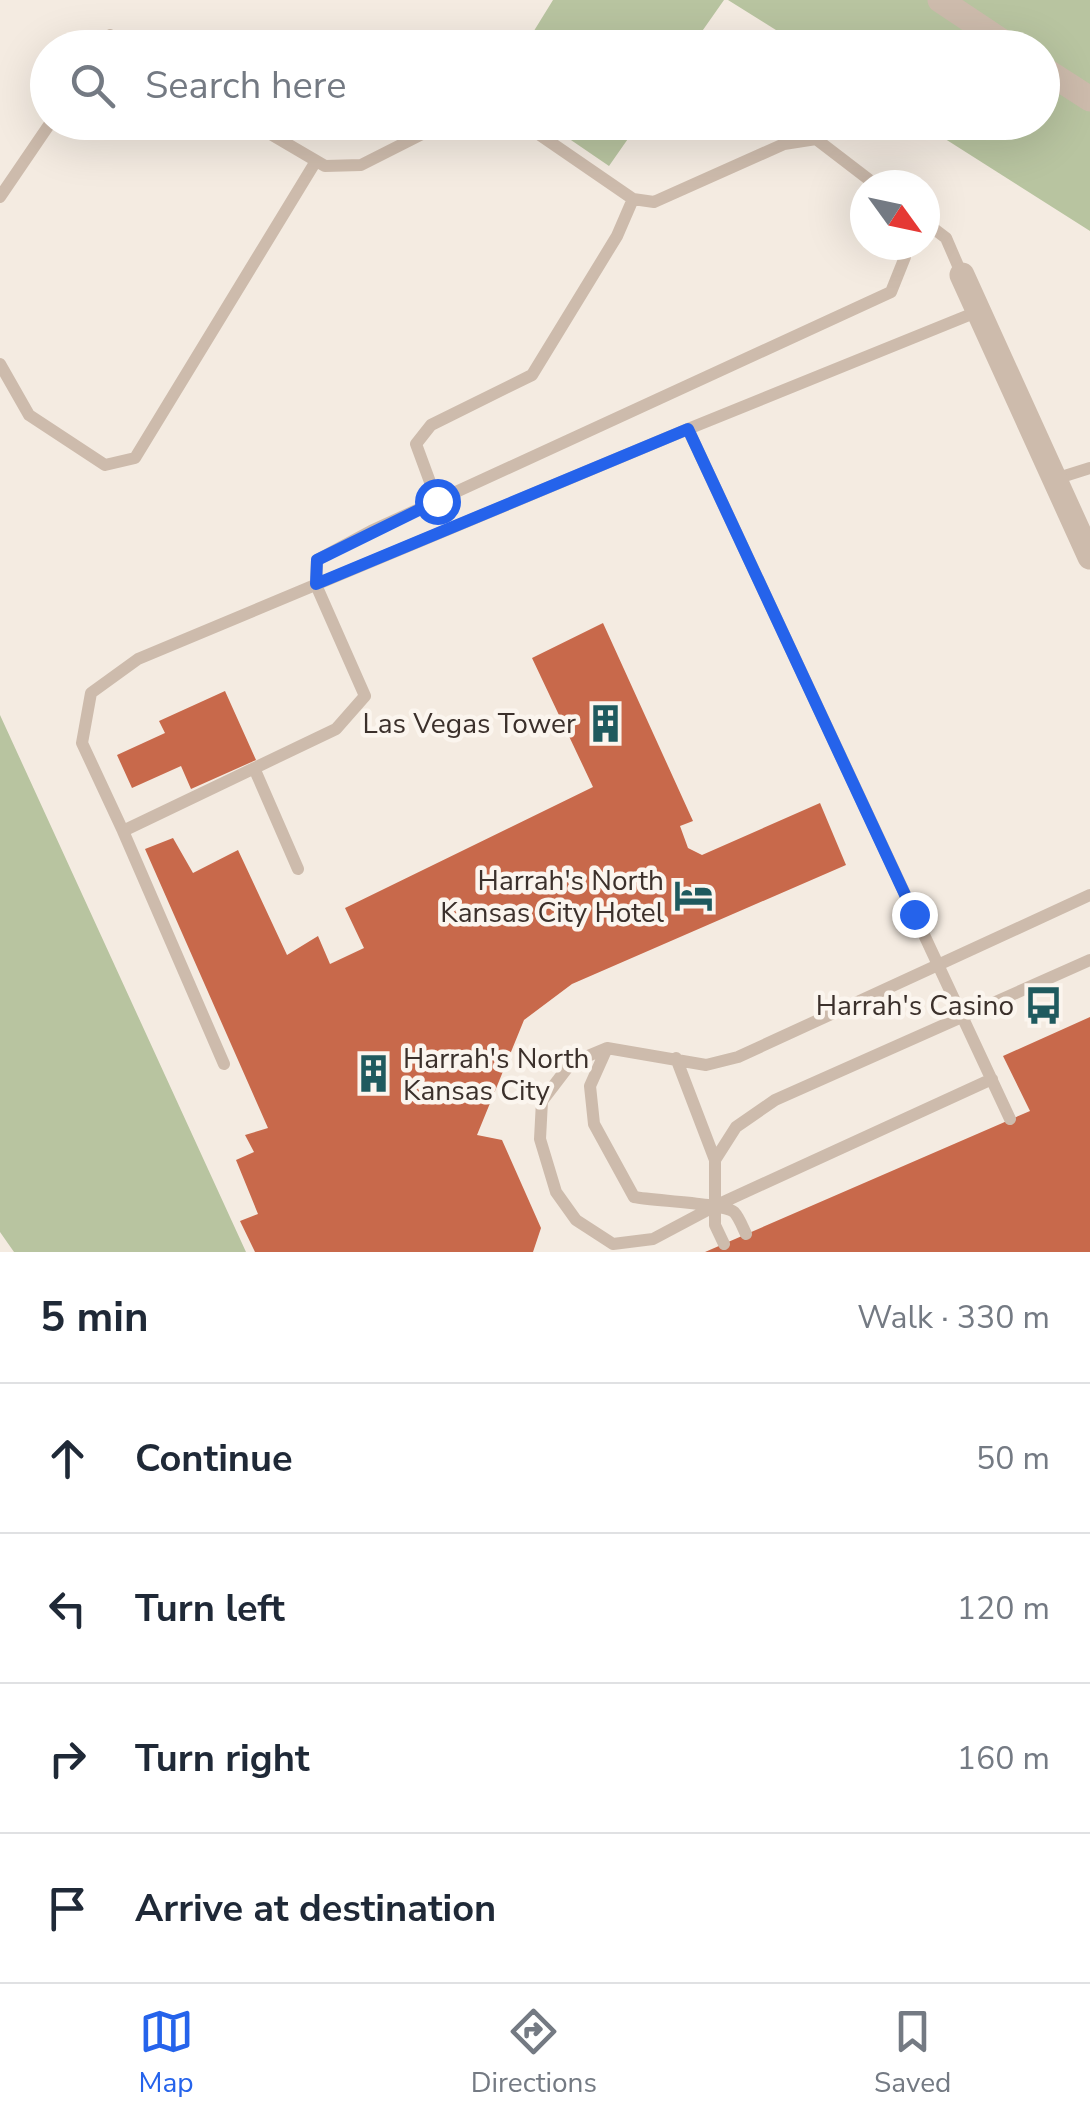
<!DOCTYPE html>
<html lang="en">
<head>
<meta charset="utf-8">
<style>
  :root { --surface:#fff; --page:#f6f6f7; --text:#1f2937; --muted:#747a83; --line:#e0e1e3; --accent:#2563eb }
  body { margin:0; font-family:"Nunito Sans",sans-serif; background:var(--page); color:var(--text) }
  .compass { position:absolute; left:850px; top:170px; width:90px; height:90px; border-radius:50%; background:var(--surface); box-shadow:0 10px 40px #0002; rotate:123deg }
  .stop { position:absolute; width:30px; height:30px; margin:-22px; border:8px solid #2563eb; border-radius:50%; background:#fff }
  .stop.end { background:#2563eb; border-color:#fff; box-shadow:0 2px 10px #0008 }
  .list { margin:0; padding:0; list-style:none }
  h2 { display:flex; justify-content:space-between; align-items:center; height:130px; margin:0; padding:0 40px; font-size:42px }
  h2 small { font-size:32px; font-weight:400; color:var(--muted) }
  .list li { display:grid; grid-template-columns:65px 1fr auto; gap:30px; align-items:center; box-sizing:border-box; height:150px; padding:0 40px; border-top:2px solid var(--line) }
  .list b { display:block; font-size:38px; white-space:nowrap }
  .list em { font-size:32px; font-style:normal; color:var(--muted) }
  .icon { flex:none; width:55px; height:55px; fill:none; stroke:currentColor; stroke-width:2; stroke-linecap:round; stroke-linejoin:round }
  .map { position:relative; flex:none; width:1090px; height:1252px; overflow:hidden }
  .search { position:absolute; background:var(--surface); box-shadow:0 10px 40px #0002; left:30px; right:30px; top:30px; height:110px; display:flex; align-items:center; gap:25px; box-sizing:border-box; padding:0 35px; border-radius:55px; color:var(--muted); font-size:38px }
  .sheet { height:730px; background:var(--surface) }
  nav { display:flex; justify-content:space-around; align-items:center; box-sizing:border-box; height:140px; border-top:2px solid var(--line); background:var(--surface); font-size:28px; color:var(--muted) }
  nav a { display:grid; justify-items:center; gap:5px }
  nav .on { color:var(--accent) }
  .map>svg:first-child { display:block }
</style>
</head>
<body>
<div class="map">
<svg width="1090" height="1252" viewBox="0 0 1090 1252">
  <rect width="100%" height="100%" fill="#f4ebe1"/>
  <!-- green -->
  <path fill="#b8c4a0" d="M553 0H724L691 47H524Z
    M728 0H1090V231L920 123 1042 122V48L803 47Z
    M546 123H639L609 166Z
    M0 715 246 1252H14L0 1232Z"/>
  <!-- building -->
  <path fill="#c8694b" d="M603 623 693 821 680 826 688 848 702 855 820 803 846 865 572 984 524 1020 477 1135 502 1140 541 1228 533 1252H255L240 1221 258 1214 236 1160 254 1152 245 1135 268 1128 145 849 173 838 193 873 238 850 287 955 318 936 330 964 364 948 345 908 593 787 532 658Z
    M225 691 256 760 191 789 181 766 132 788 117 755 165 733 159 721Z
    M1090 1017V1252H705L1030 1111 1003 1056Z"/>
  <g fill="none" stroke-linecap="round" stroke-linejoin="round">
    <!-- lane -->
    <path stroke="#cdbbac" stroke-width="12" d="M102 48 110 35 130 48
      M250 122 325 166 361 165 446 122
      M521 122 633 199 654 202 784 144 816 139 876 185
      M0 197 51 122
      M925 222 946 238 962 275
      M900 245 905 257 891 292 371 531 317 560 316 585 365 696 336 729 123 831 82 743 91 693 138 659 688 429 979 311
      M0 364 29 415 105 465 135 458 316 161
      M688 429 1010 1119
      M1055 479 1090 468
      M437 501 416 444 431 425 532 375 617 236 633 199
      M254 768 298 869
      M123 831 224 1064
      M607 1048 590 1086 594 1124 634 1197C655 1201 722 1203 734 1212 739 1217 743 1228 746 1234
      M676 1058 715 1160V1225L724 1244
      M992 1079 717 1205 653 1239 613 1244 576 1220 556 1192 540 1139 542 1101 571 1063 607 1048 706 1065 738 1057 1090 895
      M715 1160 736 1127 775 1100 1090 960"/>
    <!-- street -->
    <path stroke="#cdbbac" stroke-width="25" d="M940 0 1012 48
      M1042 68 1090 99
      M962 275 1090 557"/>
  </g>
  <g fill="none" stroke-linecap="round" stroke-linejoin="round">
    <!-- route -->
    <path stroke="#2563eb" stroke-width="12" d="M437 501 317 560 316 584 688 429 914 914"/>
  </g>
  <!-- icons -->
  <defs>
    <symbol id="building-bare" viewBox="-9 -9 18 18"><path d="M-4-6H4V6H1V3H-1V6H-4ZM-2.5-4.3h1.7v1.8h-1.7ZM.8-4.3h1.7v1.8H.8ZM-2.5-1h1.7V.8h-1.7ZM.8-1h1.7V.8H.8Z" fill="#1f5a5e" stroke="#fbf5ee" stroke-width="2.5" paint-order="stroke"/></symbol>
    <symbol id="hotel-bare" viewBox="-9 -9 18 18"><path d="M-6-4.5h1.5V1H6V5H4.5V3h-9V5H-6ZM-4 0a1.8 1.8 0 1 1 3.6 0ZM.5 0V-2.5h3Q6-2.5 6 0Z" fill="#1f5a5e" stroke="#fbf5ee" stroke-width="2.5" paint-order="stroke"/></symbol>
    <symbol id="bus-bare" viewBox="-9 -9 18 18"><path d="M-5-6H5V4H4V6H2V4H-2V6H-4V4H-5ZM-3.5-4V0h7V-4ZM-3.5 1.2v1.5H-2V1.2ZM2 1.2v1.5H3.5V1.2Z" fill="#1f5a5e" stroke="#fbf5ee" stroke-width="2.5" paint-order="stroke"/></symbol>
  </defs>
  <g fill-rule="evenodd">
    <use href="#building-bare" x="578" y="696" width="55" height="55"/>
    <use href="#hotel-bare" x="666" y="868" width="55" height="55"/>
    <use href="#bus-bare" x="1016" y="978" width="55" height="55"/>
    <use href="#building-bare" x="346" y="1046" width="55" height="55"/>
  </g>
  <g text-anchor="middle" stroke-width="9" stroke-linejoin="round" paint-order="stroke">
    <!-- poi labels -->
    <g font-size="28" fill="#3b302b" stroke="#fbf5ee" text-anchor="end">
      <text x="576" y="733">Las Vegas Tower</text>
      <text x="664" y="890">Harrah's North<tspan x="664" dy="32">Kansas City Hotel</tspan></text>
      <text x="1014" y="1015">Harrah's Casino</text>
      <text x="403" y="1068" text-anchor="start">Harrah's North<tspan x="403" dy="32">Kansas City</tspan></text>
    </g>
  </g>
</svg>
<svg class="compass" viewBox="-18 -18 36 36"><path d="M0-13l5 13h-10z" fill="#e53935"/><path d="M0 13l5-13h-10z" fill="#747a83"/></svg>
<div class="stop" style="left:437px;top:501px"></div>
<div class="stop end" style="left:914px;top:914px"></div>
<div class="search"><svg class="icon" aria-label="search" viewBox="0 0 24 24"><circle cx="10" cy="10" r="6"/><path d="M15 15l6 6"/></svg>Search here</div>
</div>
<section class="sheet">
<h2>5 min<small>Walk · 330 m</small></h2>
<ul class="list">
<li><svg class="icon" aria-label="ahead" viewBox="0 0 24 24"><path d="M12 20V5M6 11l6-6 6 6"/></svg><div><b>Continue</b></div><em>50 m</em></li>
<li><svg class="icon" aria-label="left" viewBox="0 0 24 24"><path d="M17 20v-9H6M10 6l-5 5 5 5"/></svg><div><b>Turn left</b></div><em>120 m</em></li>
<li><svg class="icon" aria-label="right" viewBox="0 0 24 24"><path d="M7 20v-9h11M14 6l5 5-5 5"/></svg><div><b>Turn right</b></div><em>160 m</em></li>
<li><svg class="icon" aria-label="arrive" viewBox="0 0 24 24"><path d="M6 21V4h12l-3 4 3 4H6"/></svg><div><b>Arrive at destination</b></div></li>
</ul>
</section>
<nav>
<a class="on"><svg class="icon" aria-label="map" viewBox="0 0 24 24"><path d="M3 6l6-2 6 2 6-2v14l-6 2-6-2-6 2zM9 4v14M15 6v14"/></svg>Map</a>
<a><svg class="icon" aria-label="directions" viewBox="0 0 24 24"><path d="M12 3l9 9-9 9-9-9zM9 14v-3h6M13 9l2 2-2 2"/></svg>Directions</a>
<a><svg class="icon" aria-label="saved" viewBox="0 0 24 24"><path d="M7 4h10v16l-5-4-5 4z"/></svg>Saved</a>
</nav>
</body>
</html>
